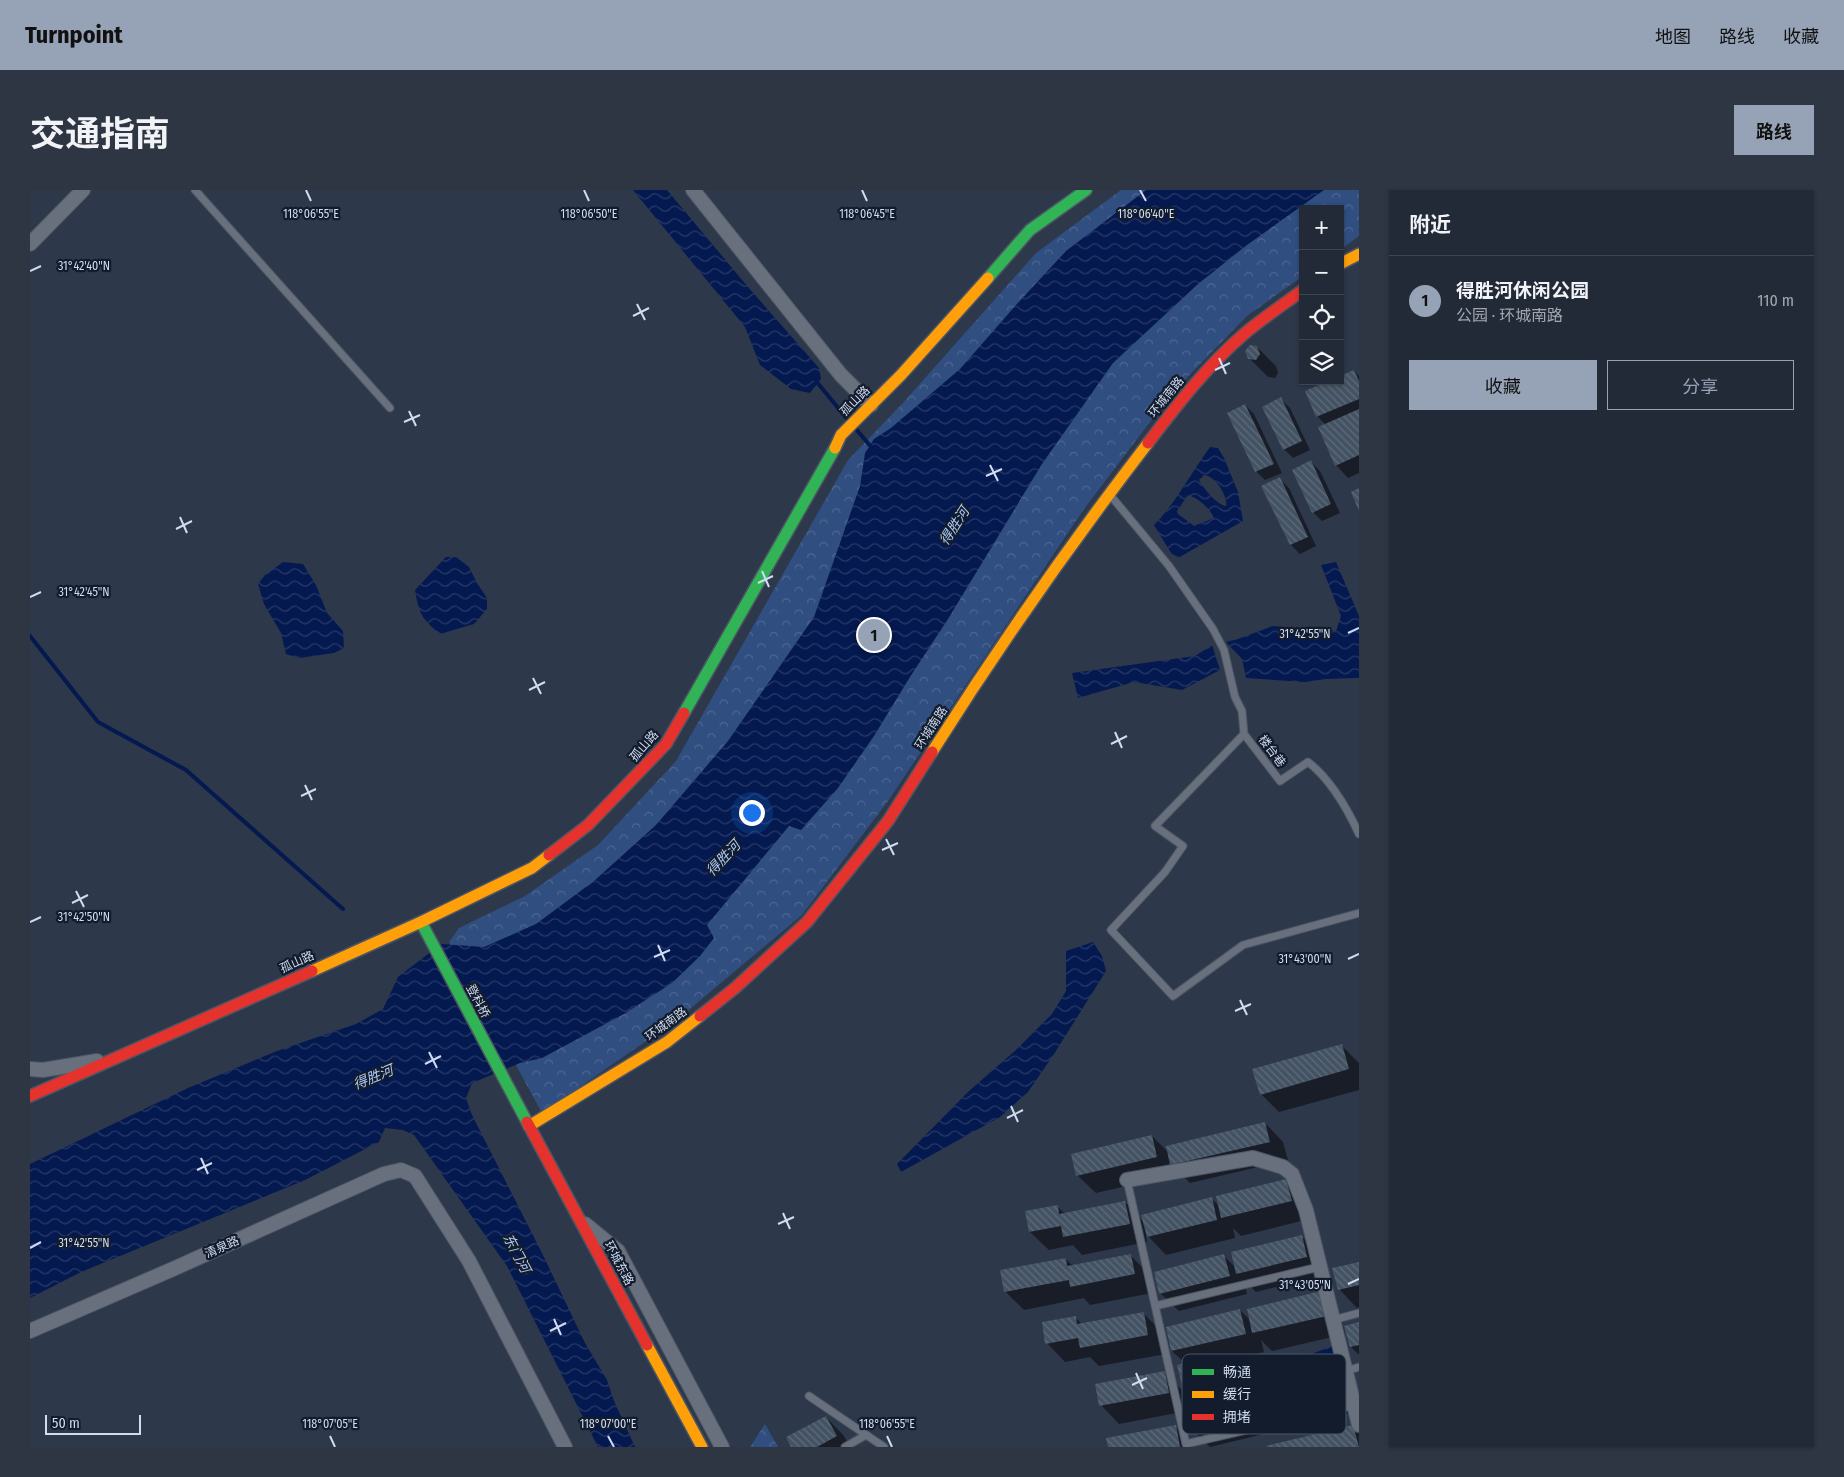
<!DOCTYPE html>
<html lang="zh">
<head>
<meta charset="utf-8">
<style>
  :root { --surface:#222a38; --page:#2e3643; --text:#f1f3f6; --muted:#a2a7ae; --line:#3f4653; --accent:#96a3b7 }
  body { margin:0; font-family:"Fira Sans Condensed","Noto Sans SC",sans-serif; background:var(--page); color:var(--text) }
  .controls { position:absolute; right:15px; top:15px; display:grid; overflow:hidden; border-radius:0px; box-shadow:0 1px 4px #0004 }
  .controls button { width:45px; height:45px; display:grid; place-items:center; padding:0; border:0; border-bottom:1px solid var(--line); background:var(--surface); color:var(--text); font:25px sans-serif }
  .scale { position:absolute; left:15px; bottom:12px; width:96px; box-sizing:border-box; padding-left:5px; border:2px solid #cfdcf1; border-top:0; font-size:14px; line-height:18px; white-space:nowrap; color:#cfdcf1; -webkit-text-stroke:4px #131c2c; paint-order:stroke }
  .you { position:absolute; left:721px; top:622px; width:18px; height:18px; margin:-12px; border:4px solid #fff; border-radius:50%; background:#1a73e8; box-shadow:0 0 0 8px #1a73e833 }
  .badge { display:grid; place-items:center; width:32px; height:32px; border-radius:50%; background:var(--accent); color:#111; font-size:16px; font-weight:700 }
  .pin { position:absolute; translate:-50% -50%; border:2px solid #fff; box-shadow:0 1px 5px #0006 }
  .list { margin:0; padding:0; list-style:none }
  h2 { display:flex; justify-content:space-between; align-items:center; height:65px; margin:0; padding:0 20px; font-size:21px }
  h2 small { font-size:16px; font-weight:400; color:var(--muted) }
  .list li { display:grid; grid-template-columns:32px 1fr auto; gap:15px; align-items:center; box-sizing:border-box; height:90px; padding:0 20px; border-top:1px solid var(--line) }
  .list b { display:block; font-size:19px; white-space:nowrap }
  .list p { margin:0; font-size:16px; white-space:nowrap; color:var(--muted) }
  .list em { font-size:16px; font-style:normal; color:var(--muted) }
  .actions { display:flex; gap:10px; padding:15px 20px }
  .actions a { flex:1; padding:11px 0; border:1px solid var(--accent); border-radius:0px; text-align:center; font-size:18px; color:var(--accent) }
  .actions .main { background:var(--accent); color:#111 }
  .icon { flex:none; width:28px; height:28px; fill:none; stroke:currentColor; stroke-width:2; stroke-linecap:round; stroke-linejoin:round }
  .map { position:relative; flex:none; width:1329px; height:1257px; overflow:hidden; border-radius:0px }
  header { display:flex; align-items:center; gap:30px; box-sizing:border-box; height:70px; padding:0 25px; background:var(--accent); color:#111 }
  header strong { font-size:24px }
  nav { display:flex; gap:28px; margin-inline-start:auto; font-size:18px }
  .intro { display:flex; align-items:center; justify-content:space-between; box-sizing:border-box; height:120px; padding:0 30px }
  h1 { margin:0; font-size:35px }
  .button { padding:12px 22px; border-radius:0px; background:var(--accent); color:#111; font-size:18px; font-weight:700 }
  main { display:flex; gap:30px; padding:0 30px }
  aside { flex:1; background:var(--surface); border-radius:0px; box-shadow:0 1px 4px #0004 }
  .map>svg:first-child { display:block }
</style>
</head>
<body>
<header>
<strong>Turnpoint</strong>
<nav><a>地图</a><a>路线</a><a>收藏</a></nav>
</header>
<div class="intro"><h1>交通指南</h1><a class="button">路线</a></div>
<main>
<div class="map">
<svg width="1329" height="1257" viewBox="0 0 1329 1257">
  <defs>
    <pattern id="park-crowns" width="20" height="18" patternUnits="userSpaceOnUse" patternTransform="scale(1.25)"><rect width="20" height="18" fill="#304e80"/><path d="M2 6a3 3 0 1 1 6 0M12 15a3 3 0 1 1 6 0" fill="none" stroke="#4d6792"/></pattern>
    <pattern id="water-waves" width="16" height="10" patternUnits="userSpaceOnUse" patternTransform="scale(1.25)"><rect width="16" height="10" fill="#04194f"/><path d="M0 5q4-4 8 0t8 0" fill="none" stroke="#283a69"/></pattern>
    <pattern id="building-back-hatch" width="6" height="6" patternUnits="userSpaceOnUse" patternTransform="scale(1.25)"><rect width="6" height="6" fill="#445363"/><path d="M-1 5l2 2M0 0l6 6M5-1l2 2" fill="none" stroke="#5e6b7a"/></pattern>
  </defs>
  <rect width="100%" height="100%" fill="#2d384a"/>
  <!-- park -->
  <path fill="url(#park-crowns)" d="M1091 0H1329V46L1310 60V19H1273V86L1217 126 1142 203 1054 319 858 611 772 725 648 829 512 923 419 752 429 738 495 706 568 655 646 571 818 270 872 214 1006 63Z
    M735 1234 748 1257H720Z"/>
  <!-- water -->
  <path fill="url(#water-waves)" fill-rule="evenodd" d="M603 0H637L718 97 789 178 791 189 780 203 761 199 730 175 715 137Z
    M1116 0H1294L1217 55 1168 94 1083 173 1012 274 918 429 880 487 844 546 808 598 771 640 759 636 677 735 684 748 670 766 642 793 594 824 512 868 490 873 442 893 436 908 442 925 512 1063 555 1153 577 1190 584 1211 605 1257H568L477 1076 384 945 373 940 355 938 349 952 275 990 51 1082 0 1108V974L158 898 247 861 326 834 353 819 368 787 411 754 454 757 506 734 564 691 626 635 698 551 784 427 830 296 835 263 844 249 861 238 930 179 986 115 1036 61Z
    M1180 257 1188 258 1194 268 1208 302 1213 331 1148 368 1141 363 1124 335C1146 313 1161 283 1180 257ZM1174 285C1184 285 1198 305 1196 316 1187 315 1174 299 1169 290ZM1158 305C1169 309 1179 317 1184 328L1164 336 1148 324 1147 321Z
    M416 367H426L439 377 447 393 457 408V419L444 434 410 444C392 429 389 424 385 400Z
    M253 372 273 374 286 395 297 423 313 441 314 458 304 463 269 468 256 464 251 443 234 414 228 394 235 385Z
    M1306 372 1329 426V488L1296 489 1275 492 1216 488 1212 469 1196 452 1208 449 1243 436 1306 441 1311 426 1291 375Z
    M1182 455 1190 480 1152 500 1104 492 1048 508 1042 483 1165 466Z
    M1063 752 1072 766 1076 781 1024 864 998 902 970 927 871 982 867 974 939 901 986 860 1022 824 1036 801V761Z
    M1305 1155 1308 1166 1294 1167 1280 1172 1259 1175 1244 1184 1206 1195 1196 1193 1194 1187 1196 1174C1204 1174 1212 1176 1220 1176 1249 1175 1278 1166 1305 1155Z"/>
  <!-- shadow -->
  <path fill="#0007" fill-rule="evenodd" d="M1227 157 1246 176 1248 183 1245 188 1238 187 1219 168Z
    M1324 181 1329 186V283L1318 288 1306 275 1296 235 1287 226 1277 201 1310 191Z
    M1251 209 1260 218 1280 260 1263 268 1254 259Z
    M1215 215 1224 224 1252 283 1235 290 1226 281Z
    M1281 272 1290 281 1310 323 1292 331 1283 322Z
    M1250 289 1259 298 1286 356 1270 364 1261 355Z
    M1311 855 1329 873V900L1249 922 1231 904Z
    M1235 933 1253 952 1258 970 1160 993 1143 976 1145 985 1066 1003 1047 985 1122 946 1139 963Z
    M1256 990 1274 1008 1279 1029 1211 1046 1203 1038 1205 1048 1136 1065 1116 1044 1117 1052 1052 1065 1043 1055 1019 1060 1000 1042 996 1022 1027 1016 1035 1024 1095 1012 1114 1032 1182 1009 1190 1017Z
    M1271 1046 1290 1065 1295 1085 1226 1102 1214 1090 1217 1104 1149 1121 1130 1103 1194 1066 1206 1078Z
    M1100 1065 1119 1084 1122 1103 1060 1115 1054 1108 994 1120 975 1101 1036 1069 1043 1076Z
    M1329 1073V1117L1327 1118 1309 1099Z
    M1291 1102 1309 1121 1315 1144 1242 1161 1231 1150 1234 1162 1176 1176 1180 1180 1186 1206 1309 1177 1327 1196 1329 1221 1180 1257 1161 1238 1157 1221 1089 1234 1071 1215 1134 1182 1155 1203 1156 1174 1142 1161 1137 1138 1210 1120 1221 1131ZM1153 1201 1163 1212 1155 1214Z
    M1113 1123 1132 1142 1136 1164 1069 1176 1060 1167 1035 1172 1017 1153 1046 1128 1052 1134Z
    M1329 1134V1165L1321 1157Z
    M796 1227 814 1246 820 1257H762Z
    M1145 1236 1164 1257H1079Z
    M1323 1236 1329 1242V1257H1239Z"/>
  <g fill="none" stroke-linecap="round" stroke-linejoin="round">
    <!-- stream -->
    <path stroke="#04194f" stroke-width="4" d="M786 191 818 230
      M826 239 842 258
      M0 446 68 532 156 580 313 719"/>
  </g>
  <!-- building -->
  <path fill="url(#building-back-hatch)" d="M1220 155 1227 156 1230 164 1226 170 1218 169 1215 161Z
    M1324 180 1329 191V209L1286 227 1275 201 1298 191H1310V186Z
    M1251 207 1272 251 1253 260 1232 217Z
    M1215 214 1244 274 1225 282 1197 223Z
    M1329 219V265L1305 276 1288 237Z
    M1281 270 1301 314 1282 323 1262 280Z
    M1250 287 1278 347 1260 355 1231 296Z
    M1329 298V321L1321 302Z
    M1312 854 1319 879 1230 905 1222 879Z
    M1235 932 1240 952 1140 975 1136 956Z
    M1122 945 1127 967 1046 986 1041 964Z
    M1256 989 1262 1011 1191 1028 1186 1006Z
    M1182 1007 1187 1030 1117 1047 1111 1025Z
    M1095 1011 1100 1034 1033 1047 1031 1036 999 1042 995 1021 1028 1015 1029 1024Z
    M1272 1045 1277 1067 1206 1084 1201 1062Z
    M1101 1064 1105 1084 1040 1097 1039 1090 974 1102 970 1080 1036 1068 1037 1076Z
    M1194 1064 1200 1086 1129 1104 1124 1082Z
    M1329 1072V1095L1308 1100 1302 1078Z
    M1291 1101 1297 1126 1222 1143 1217 1119Z
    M1210 1119 1216 1144 1141 1161 1136 1137Z
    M1114 1122 1118 1145 1050 1158 1048 1148 1015 1154 1012 1132 1046 1126 1047 1134Z
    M1329 1132V1155L1320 1157 1314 1136Z
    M1171 1169 1178 1198 1154 1204 1147 1175Z
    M1135 1181 1139 1203 1069 1216 1065 1194Z
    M796 1226 807 1246 787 1257H761L756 1247Z
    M1146 1235 1150 1257H1078L1076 1248Z
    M1323 1235 1329 1257H1237L1236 1256Z"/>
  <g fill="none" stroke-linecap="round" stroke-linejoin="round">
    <defs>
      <path id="lane" d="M165 0 360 218
        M1081 306 1139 376 1183 439 1194 460 1205 507 1212 521 1214 544 1125 636 1153 656 1135 682 1081 740 1143 806 1213 755 1329 723
        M1214 544 1250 591 1278 572C1300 589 1317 618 1329 644
        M1097 990 1156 1254 1324 1215
        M1125 1116 1289 1077
        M1303 1130 1329 1123
        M1315 1181 1329 1177
        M779 1206 854 1257
        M815 1257 836 1245"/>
      <path id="street" d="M663 0 811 185 841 215
        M0 54 53 0
        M0 879 13 880 67 871
        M1097 990 1223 968 1253 977 1262 984 1276 1020 1329 1235
        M555 1034 588 1061 692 1257
        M0 1141 143 1079 354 984 371 980 385 986 439 1071 535 1257"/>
      <path id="fast" d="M958 88 1000 40 1056 0
        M654 523 805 258
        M391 732 497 932"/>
      <path id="slow" d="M1310 74 1329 64
        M805 258 811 245 871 185 958 88
        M902 562C969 456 1041 353 1118 253
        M282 781 391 732 502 678 519 665
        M499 936 637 852 670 826
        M617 1155 672 1257"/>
      <path id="jam" d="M1118 253C1147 215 1177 176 1214 144 1233 128 1254 114 1273 100
        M519 665 558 635 636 554 654 523
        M670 826 705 798 777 732 858 631 902 562
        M0 906 282 781
        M497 932 617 1155"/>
    </defs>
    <!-- lane casing -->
    <use href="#lane" stroke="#4c5564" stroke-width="9"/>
    <!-- street casing -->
    <use href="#street" stroke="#4c5564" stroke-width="16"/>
    <!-- fast casing -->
    <use href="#fast" stroke="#4c5564" stroke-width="14"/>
    <!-- slow casing -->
    <use href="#slow" stroke="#4c5564" stroke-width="14"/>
    <!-- jam casing -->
    <use href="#jam" stroke="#4c5564" stroke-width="14"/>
    <!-- lane -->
    <use href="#lane" stroke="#686f7d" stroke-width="7"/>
    <!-- street -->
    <use href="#street" stroke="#686f7d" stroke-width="14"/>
    <!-- fast -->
    <use href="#fast" stroke="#30b455" stroke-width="11"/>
    <!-- slow -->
    <use href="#slow" stroke="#ff9f0a" stroke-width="11"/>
    <!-- jam -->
    <use href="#jam" stroke="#e5322d" stroke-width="11"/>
  </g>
  <!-- ticks -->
  <path fill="none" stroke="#cfdcf1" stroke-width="2" d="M276 0 281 11M554 0 559 11M832 0 837 11M1110 0 1116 11M0 81 11 76M607 114 615 130M603 126 619 118M1189 168 1196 184M1185 180 1200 173M379 221 386 236M374 232 390 225M960 275 968 291M956 286 972 279M150 327 157 343M146 339 162 331M732 381 739 397M728 393 743 386M0 407 11 402M1318 443 1329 438M503 488 511 504M499 500 515 492M1085 542 1092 558M1081 554 1097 546M275 595 282 610M271 606 286 599M856 649 864 665M852 660 868 653M46 701 54 717M42 713 58 705M0 732 11 727M628 755 635 771M624 767 640 760M1318 769 1329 764M1210 810 1217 825M1205 821 1221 814M399 862 407 878M395 874 411 866M981 916 988 932M977 928 993 920M171 968 178 984M167 980 182 973M753 1023 760 1039M748 1034 764 1027M0 1058 11 1052M1318 1094 1329 1089M524 1129 531 1145M520 1141 536 1133M1106 1183 1113 1199M1102 1195 1117 1188M300 1246 305 1257M578 1246 584 1257M857 1246 862 1257"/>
  <g text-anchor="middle" stroke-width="4.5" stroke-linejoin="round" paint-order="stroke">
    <!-- street labels -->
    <g font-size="12" fill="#cfdcf1" stroke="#131c2c">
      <text transform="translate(1136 207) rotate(-51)" y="4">环城南路</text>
      <text transform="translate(825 211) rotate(-45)" y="4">孤山路</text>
      <text transform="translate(901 538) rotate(-57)" y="4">环城南路</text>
      <text transform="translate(614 556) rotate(-49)" y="4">孤山路</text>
      <text transform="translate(1242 561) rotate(53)" y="4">楼台巷</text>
      <text transform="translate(267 772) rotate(-24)" y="4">孤山路</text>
      <text transform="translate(448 811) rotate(62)" y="4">登科桥</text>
      <text transform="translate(636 834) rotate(-36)" y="4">环城南路</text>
      <text transform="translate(192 1057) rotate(-24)" y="4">清泉路</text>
      <text transform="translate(589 1073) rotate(62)" y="4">环城东路</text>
    </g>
    <!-- water labels -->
    <g font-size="14" font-style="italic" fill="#aec8f4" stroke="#131c2c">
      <text transform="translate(924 336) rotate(-57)" y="5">得胜河</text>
      <text transform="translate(693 668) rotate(-47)" y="5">得胜河</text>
      <text transform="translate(343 887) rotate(-22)" y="5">得胜河</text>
      <text transform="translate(487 1063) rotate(62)" y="5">东门河</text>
    </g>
  </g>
  <!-- legend -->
  <rect x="1152" y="1164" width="164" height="80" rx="8" fill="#131c2c" stroke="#4b5667" stroke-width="1"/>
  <rect x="1162" y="1179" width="22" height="6" fill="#30b455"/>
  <rect x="1162" y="1201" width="22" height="7" fill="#ff9f0a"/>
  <rect x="1162" y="1224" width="22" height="6" fill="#e5322d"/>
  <g font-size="14" fill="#cfdcf1">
    <text x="1193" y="1187">畅通</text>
    <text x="1193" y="1209">缓行</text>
    <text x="1193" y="1232">拥堵</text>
  </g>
  <g font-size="12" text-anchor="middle" fill="#cfdcf1" stroke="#131c2c" stroke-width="4.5" stroke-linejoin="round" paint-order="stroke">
    <text x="281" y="28">118°06'55"E</text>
    <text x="559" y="28">118°06'50"E</text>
    <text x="837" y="28">118°06'45"E</text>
    <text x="1116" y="28">118°06'40"E</text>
    <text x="54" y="80">31°42'40"N</text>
    <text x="54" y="406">31°42'45"N</text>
    <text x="1275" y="448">31°42'55"N</text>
    <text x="54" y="731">31°42'50"N</text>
    <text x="1275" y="773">31°43'00"N</text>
    <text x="54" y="1057">31°42'55"N</text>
    <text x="1275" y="1099">31°43'05"N</text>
    <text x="578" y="1238">118°07'00"E</text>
    <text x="300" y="1238">118°07'05"E</text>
    <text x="857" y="1238">118°06'55"E</text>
  </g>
</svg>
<div class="controls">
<button>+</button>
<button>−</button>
<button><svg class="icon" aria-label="locate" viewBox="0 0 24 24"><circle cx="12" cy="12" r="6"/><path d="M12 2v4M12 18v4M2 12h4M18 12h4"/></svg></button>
<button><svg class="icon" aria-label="layers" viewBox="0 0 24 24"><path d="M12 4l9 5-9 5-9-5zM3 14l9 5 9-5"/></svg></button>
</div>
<div class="scale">50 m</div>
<div class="you"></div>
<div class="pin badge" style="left:844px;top:445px">1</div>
</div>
<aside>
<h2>附近<small></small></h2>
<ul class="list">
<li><span class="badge">1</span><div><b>得胜河休闲公园</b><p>公园 · 环城南路</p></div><em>110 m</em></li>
</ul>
<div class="actions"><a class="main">收藏</a><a>分享</a></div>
</aside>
</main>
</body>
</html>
